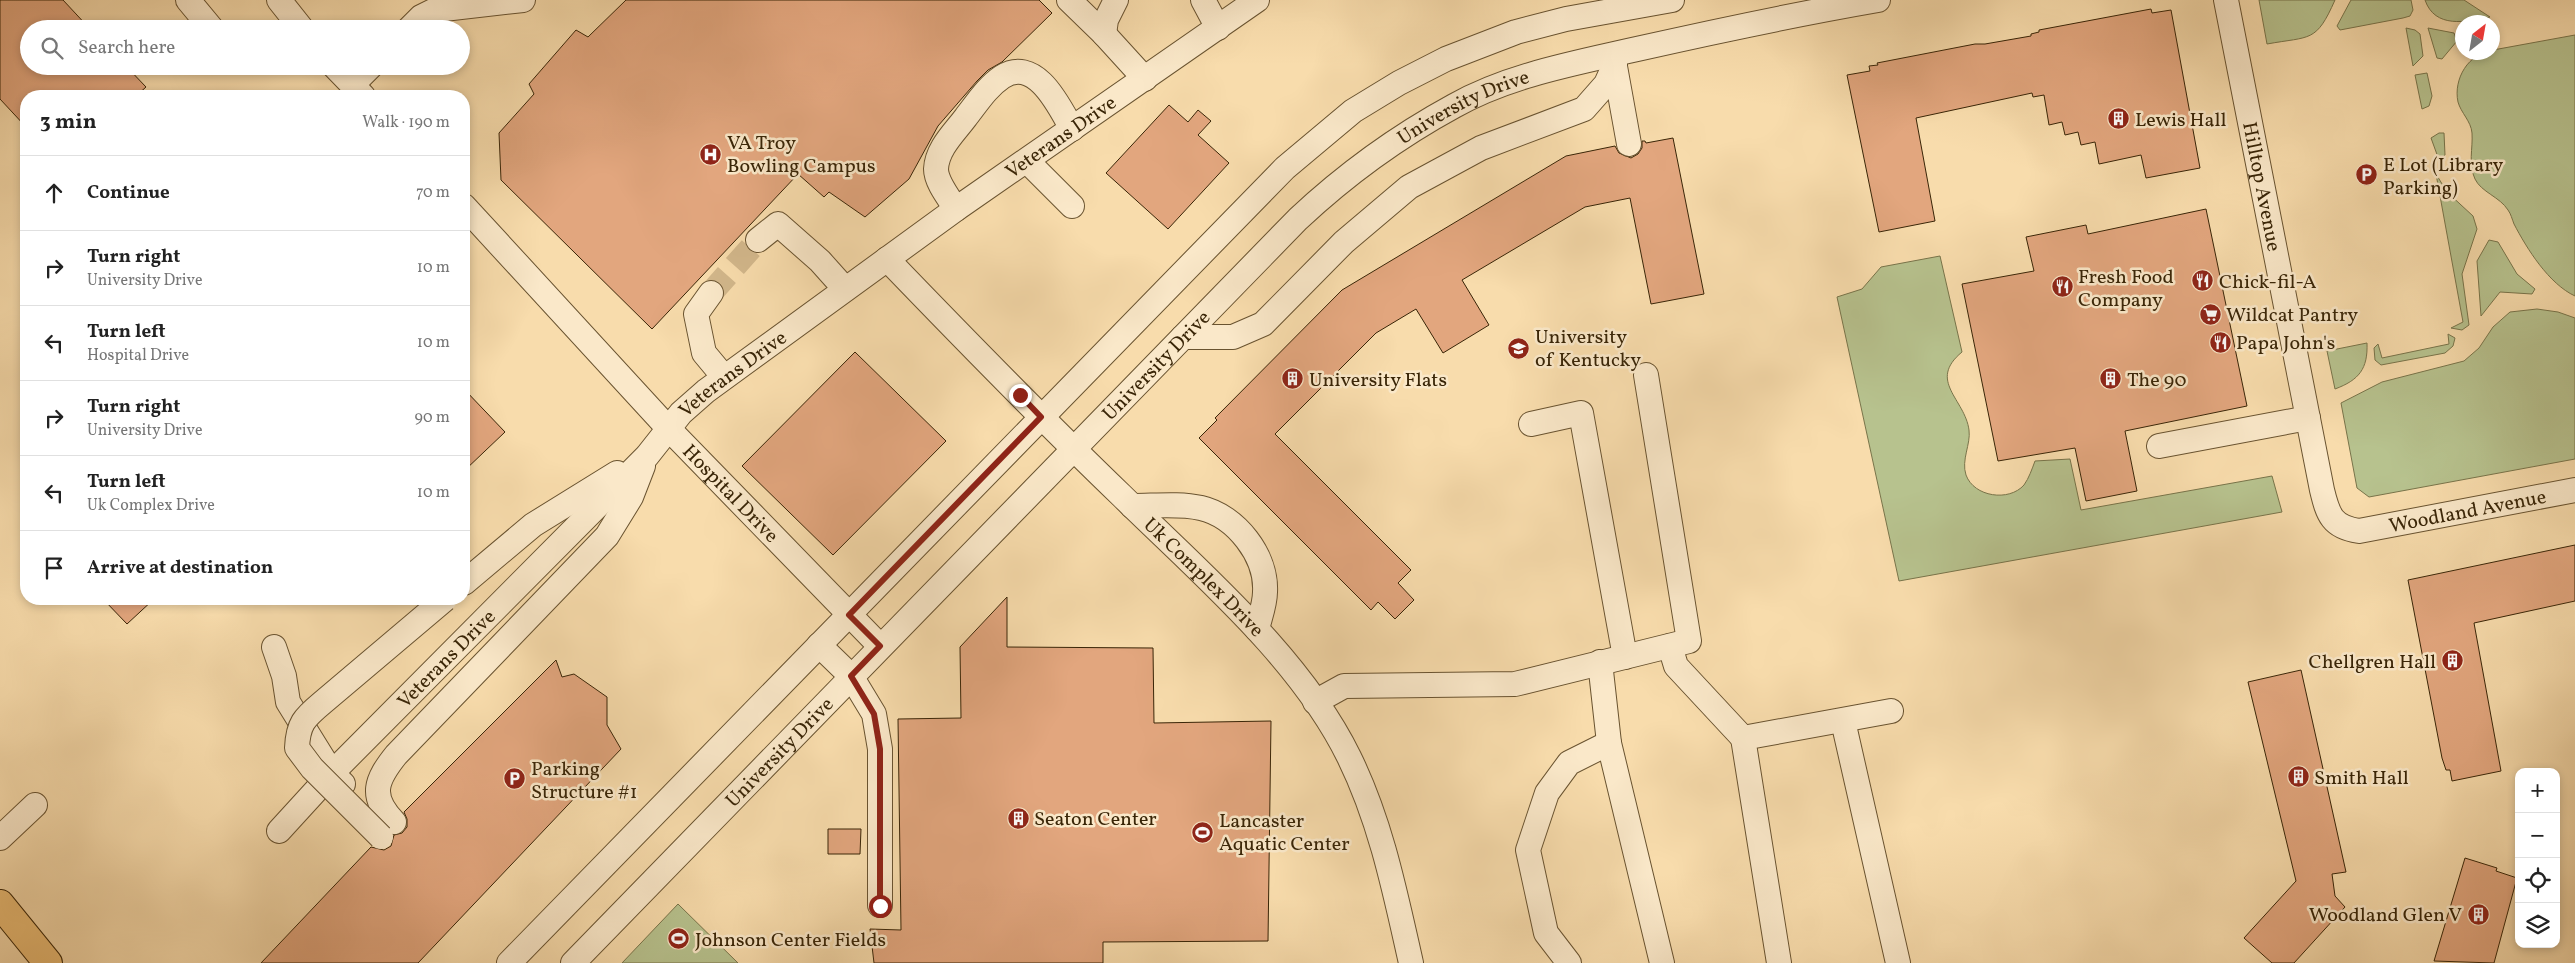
<!DOCTYPE html>
<html lang="en">
<head>
<meta charset="utf-8">
<style>
  :root { --surface:#fff; --page:#f2f2f2; --text:#222; --muted:#767676; --line:#e0e0e0 }
  body { margin:0; font-family:Vollkorn,serif; background:var(--page); color:var(--text) }
  .controls { position:absolute; right:15px; bottom:15px; display:grid; overflow:hidden; border-radius:10px; box-shadow:0 2px 8px #0003 }
  .controls button { width:45px; height:45px; display:grid; place-items:center; padding:0; border:0; border-bottom:1px solid var(--line); background:var(--surface); color:var(--text); font:25px sans-serif }
  .compass { position:absolute; left:2455px; top:15px; width:45px; height:45px; border-radius:50%; background:var(--surface); box-shadow:0 2px 8px #0003; rotate:31deg }
  .stop { position:absolute; width:15px; height:15px; margin:-11px; border:4px solid #8f2418; border-radius:50%; background:#fff }
  .stop.end { background:#8f2418; border-color:#fff; box-shadow:0 1px 5px #0008 }
  .list { margin:0; padding:0; list-style:none }
  h2 { display:flex; justify-content:space-between; align-items:center; height:65px; margin:0; padding:0 20px; font-size:21px }
  h2 small { font-size:16px; font-weight:400; color:var(--muted) }
  .list li { display:grid; grid-template-columns:32px 1fr auto; gap:15px; align-items:center; box-sizing:border-box; height:75px; padding:0 20px; border-top:1px solid var(--line) }
  .list b { display:block; font-size:19px; white-space:nowrap }
  .list p { margin:0; font-size:16px; white-space:nowrap; color:var(--muted) }
  .list em { font-size:16px; font-style:normal; color:var(--muted) }
  .icon { flex:none; width:28px; height:28px; fill:none; stroke:currentColor; stroke-width:2; stroke-linecap:round; stroke-linejoin:round }
  .map { position:relative; flex:none; width:2575px; height:963px; overflow:hidden }
  .search { position:absolute; background:var(--surface); box-shadow:0 2px 8px #0003; left:20px; top:20px; width:450px; height:55px; display:flex; align-items:center; gap:12px; box-sizing:border-box; padding:0 18px; border-radius:28px; color:var(--muted); font-size:19px }
  .panel { position:absolute; background:var(--surface); box-shadow:0 2px 8px #0003; left:20px; top:90px; width:450px; height:515px; border-radius:20px }
  .map>svg:first-child { display:block }
</style>
</head>
<body>
<div class="map">
<svg width="2575" height="963" viewBox="0 0 2575 963">
  <rect width="100%" height="100%" fill="#f8dcac"/>
  <filter id="stains"><feTurbulence type="fractalNoise" baseFrequency=".004" numOctaves="4"/><feColorMatrix values="0 0 0 0 .2 0 0 0 0 .09 0 0 0 0 .02 0 0 0 .5 -.17"/></filter>
  <radialGradient id="worn" r=".72"><stop offset=".6" stop-color="#630" stop-opacity="0"/><stop offset="1" stop-color="#630" stop-opacity=".3"/></radialGradient>
  <!-- green -->
  <path fill="#b7c28e" stroke="#78744a" d="M2259 0H2335C2316 43 2311 36 2267 44Z
    M2351 0H2411L2413 10 2410 16 2403 18 2340 30 2337 26Z
    M2425 0H2464L2490 17C2466 22 2435 29 2425 0Z
    M2406 28 2415 30 2420 34 2423 56 2413 66Z
    M2428 28 2454 33 2457 41 2442 59 2437 58Z
    M2575 35V296C2549 284 2527 249 2514 224 2512 219 2511 214 2508 210 2500 197 2481 192 2475 179 2468 164 2473 149 2472 133 2471 121 2461 113 2458 102 2453 79 2469 52 2492 52L2493 50Z
    M2427 73 2432 96 2429 106 2422 109 2415 75Z
    M2439 133H2444L2445 155 2439 160 2431 138Z
    M2436 174 2447 192 2473 216 2477 229 2462 274 2469 325 2462 330 2451 328 2463 322Z
    M2489 240 2498 242 2517 274 2535 289 2532 294 2500 292 2481 316 2477 261Z
    M1940 256 1962 352C1927 381 1965 399 1969 430 1971 444 1961 460 1966 475 1974 497 2009 502 2024 485 2029 478 2032 469 2035 461L2070 459 2081 510 2272 476 2282 512 1899 581 1837 297 1862 289 1881 267Z
    M2537 309 2558 312 2575 318V459L2369 497 2357 488 2341 403 2382 382 2464 361 2479 348 2493 327 2510 312Z
    M2448 334 2455 338 2453 346 2445 353 2381 365 2375 360 2374 348 2378 344 2382 358 2449 344Z
    M2367 343C2368 369 2359 380 2335 389L2327 351Z
    M678 904 738 963H622Z"/>
  <!-- building -->
  <path fill="#e2a67e" stroke="#392507" d="M0 0H63L90 29H29V66H126L146 87 136 96H26V127L0 99Z
    M626 0H1039L1052 13 1002 62 988 70 977 81 938 126 909 179 865 217 829 192 824 197 798 174 652 329 501 180 499 133 534 94 529 84 576 30 588 37Z
    M2151 9 2152 13 2171 10 2200 168 2146 178 2141 155 2099 164 2095 142 2081 145 2078 132 2065 135 2062 122 2049 125 2044 95 2033 97 2032 93 1916 118 1935 221 1879 232 1847 75 1870 71 1869 66 1878 65 1877 63 1975 44H1985L2031 36V34L2039 32V30Z
    M1169 105 1188 122 1198 110 1211 121 1198 135 1229 163 1168 229 1106 173Z
    M1673 138 1704 294 1651 304 1630 198 1585 207 1462 280 1489 325 1443 353 1416 309 1376 333 1275 434 1411 570 1398 583 1414 600 1395 619 1378 602 1371 610 1199 438 1217 420 1215 418 1342 290 1566 156 1615 146 1619 153 1631 158 1638 154 1642 148V141H1645L1646 143Z
    M2206 209 2247 406 2125 431 2137 491 2086 501 2075 448 1998 461 1962 284 2034 271 2026 237 2086 225 2088 234Z
    M855 352 946 441 833 555 742 466Z
    M464 389 505 432 464 471Z
    M2575 545V601L2474 623 2501 771 2452 781 2450 770H2446L2442 758 2408 580Z
    M1007 597V647L1153 648 1154 723 1271 721 1268 941 1103 942V963H874L870 929 901 930 898 719 961 718 960 647Z
    M103 599H154L127 624Z
    M556 660 562 677 574 674 607 697V725L621 749 418 963H261L371 847 384 850 391 846 394 835 402 833 407 827V819L404 812Z
    M2301 670 2346 872 2332 874 2335 896 2345 907 2294 963H2272L2244 938 2296 881 2248 682Z
    M828 829H861L860 854H828Z
    M2465 858 2497 868 2496 871 2517 878 2494 963 2434 961Z"/>
  <g fill="none" stroke-linecap="round" stroke-linejoin="round">
    <!-- minor-tunnel -->
    <path stroke="#d2b78b" stroke-width="24" stroke-dasharray="24 12" stroke-linecap="butt" d="M711 293 758 240"/>
    <defs>
      <g id="minor">
        <path d="M188 0 212 29"/>
        <path d="M279 0 302 29"/>
        <path d="M1069 0 1104 34 1145 79"/>
        <path d="M1203 0 1218 28"/>
        <path id="s1" d="M2226 0 2322 490C2328 515 2332 527 2359 531L2575 490"/>
        <path d="M409 29 421 17 435 10 523 0"/>
        <path d="M1104 34 1106 20 1116 0"/>
        <path d="M1614 61 1629 144"/>
        <path d="M334 66 363 96"/>
        <path d="M352 85 371 66"/>
        <path d="M1027 161 1072 206"/>
        <path id="s2" d="M464 206 668 428 880 646"/>
        <path d="M956 209C949 198 936 182 936 169 937 148 955 132 966 117 977 103 987 87 1002 77 1036 55 1060 108 1072 129"/>
        <path d="M758 240 778 224 820 261 845 289"/>
        <path id="s3" d="M887 259C964 339 1042 419 1122 496 1200 573 1300 657 1349 757 1381 822 1395 892 1411 963"/>
        <path d="M711 293 696 314 704 353 724 377"/>
        <path d="M1183 337H1233L1263 324 1344 242 1409 187 1481 148 1584 109 1606 84 1615 64"/>
        <path d="M1531 424 1581 413 1625 657"/>
        <path d="M2159 446 2308 418"/>
        <path d="M1132 506C1155 506 1179 503 1201 508 1236 516 1267 556 1265 592 1265 604 1260 617 1257 629"/>
        <path d="M464 583 533 525 617 473"/>
        <path d="M819 645 851 676 874 714 880 749V905"/>
        <path d="M1670 646 1676 666 1743 738"/>
        <path d="M274 647 284 676 288 702 332 773 343 784"/>
        <path d="M1600 662 1609 743 1662 963"/>
        <path d="M1315 702 1344 686 1515 684 1689 641 1646 375"/>
        <path d="M1843 721 1898 963"/>
        <path d="M394 822C369 796 376 780 396 755L607 536 631 497 643 466"/>
        <path id="s4" d="M279 831 332 773 647 456 681 413 706 391 956 209 1257 0"/>
        <path d="M0 838 35 805"/>
        <path d="M509 963 1285 168 1353 111 1399 83 1446 59 1516 32 1566 19 1672 0"/>
        <path id="s5" d="M573 963 1298 219C1345 175 1397 137 1454 106 1509 75 1576 63 1637 49 1717 31 1797 14 1878 0"/>
        <path d="M1569 963 1546 933 1528 850 1547 793 1569 763 1609 743"/>
        <path d="M1779 963 1743 738 1891 711"/>
      </g>
      <path id="major" d="M0 904 48 963"/>
    </defs>
    <!-- minor casing -->
    <use href="#minor" stroke="#695330" stroke-width="26"/>
    <!-- major casing -->
    <use href="#major" stroke="#392507" stroke-width="30"/>
    <!-- minor -->
    <use href="#minor" stroke="#fae8c9" stroke-width="24"/>
    <!-- major -->
    <use href="#major" stroke="#ecbe76" stroke-width="28"/>
    <defs>
      <path id="minor-bridge" d="M381 837 312 768 297 748C298 724 304 718 322 703L445 599"/>
    </defs>
    <!-- minor-bridge casing -->
    <use href="#minor-bridge" stroke="#695330" stroke-width="26" stroke-linecap="butt"/>
    <!-- minor-bridge -->
    <use href="#minor-bridge" stroke="#fae8c9" stroke-width="24"/>
  </g>
  <g fill="none" stroke-linecap="round" stroke-linejoin="round">
    <!-- route -->
    <path stroke="#8f2418" stroke-width="6" d="M880 906V749L874 714 851 676 880 646 849 615 1041 417 1020 395"/>
  </g>
  <!-- icons -->
  <defs>
    <symbol id="building-disc" viewBox="-11 -11 22 22"><circle r="9.5" fill="#8f2418" stroke="#fae8c9"/><path d="M-4-6H4V6H1V3H-1V6H-4ZM-2.5-4.3h1.7v1.8h-1.7ZM.8-4.3h1.7v1.8H.8ZM-2.5-1h1.7V.8h-1.7ZM.8-1h1.7V.8H.8Z" fill="#fff"/></symbol>
    <symbol id="hospital-disc" viewBox="-11 -11 22 22"><circle r="9.5" fill="#8f2418" stroke="#fae8c9"/><path d="M-5-5h3v3.5h4V-5h3V5h-3V1.5h-4V5h-3Z" fill="#fff"/></symbol>
    <symbol id="parking-disc" viewBox="-11 -11 22 22"><circle r="9.5" fill="#8f2418" stroke="#fae8c9"/><path d="M-3.5-5.5H1a3.5 3.5 0 0 1 0 7H-1V5.5H-3.5ZM-1-3.4V-.6H.8a1.4 1.4 0 0 0 0-2.8Z" fill="#fff"/></symbol>
    <symbol id="restaurant-disc" viewBox="-11 -11 22 22"><circle r="9.5" fill="#8f2418" stroke="#fae8c9"/><path d="M-5-6h1v4h1v-4h1v4h1v-4h1v5L-1.5 .5V6h-2V.5L-5-1ZM5-6V6H3V1.5H1.5Q1.5-4 5-6Z" fill="#fff"/></symbol>
    <symbol id="supermarket-disc" viewBox="-11 -11 22 22"><circle r="9.5" fill="#8f2418" stroke="#fae8c9"/><path d="M-6-5.5h2.5l.6 2H6L4.5 2H-2.5L-4.4-4H-6ZM-1.5 3.2a1.3 1.3 0 1 0 .1 0ZM3 3.2a1.3 1.3 0 1 0 .1 0Z" fill="#fff"/></symbol>
    <symbol id="university-disc" viewBox="-11 -11 22 22"><circle r="9.5" fill="#8f2418" stroke="#fae8c9"/><path d="M0-5L7-2L0 1L-7-2ZM-4 1L0 2.5L4 1V4Q0 6-4 4Z" fill="#fff"/></symbol>
    <symbol id="stadium-disc" viewBox="-11 -11 22 22"><circle r="9.5" fill="#8f2418" stroke="#fae8c9"/><path d="M0-5a6.5 5 0 1 0 0 10a6.5 5 0 1 0 0-10ZM-3.5-1.8h7v3.6h-7Z" fill="#fff"/></symbol>
  </defs>
  <g fill-rule="evenodd">
    <use href="#building-disc" x="2106" y="106" width="25" height="25"/>
    <use href="#hospital-disc" x="698" y="142" width="25" height="25"/>
    <use href="#parking-disc" x="2354" y="162" width="25" height="25"/>
    <use href="#restaurant-disc" x="2190" y="268" width="25" height="25"/>
    <use href="#restaurant-disc" x="2050" y="274" width="25" height="25"/>
    <use href="#supermarket-disc" x="2198" y="302" width="25" height="25"/>
    <use href="#restaurant-disc" x="2208" y="330" width="25" height="25"/>
    <use href="#university-disc" x="1506" y="336" width="25" height="25"/>
    <use href="#building-disc" x="1280" y="366" width="25" height="25"/>
    <use href="#building-disc" x="2098" y="366" width="25" height="25"/>
    <use href="#building-disc" x="2440" y="648" width="25" height="25"/>
    <use href="#building-disc" x="2286" y="764" width="25" height="25"/>
    <use href="#parking-disc" x="502" y="766" width="25" height="25"/>
    <use href="#building-disc" x="1006" y="806" width="25" height="25"/>
    <use href="#stadium-disc" x="1190" y="820" width="25" height="25"/>
    <use href="#building-disc" x="2466" y="902" width="25" height="25"/>
    <use href="#stadium-disc" x="666" y="926" width="25" height="25"/>
  </g>
  <g text-anchor="middle" stroke-width="5" stroke-linejoin="round" paint-order="stroke">
    <!-- street labels -->
    <g font-size="20" fill="#392507" stroke="#fae8c9">
      <text dy="7" stroke="none"><textPath href="#s5" startOffset="1240">University Drive</textPath></text>
      <text dy="7" stroke="none"><textPath href="#s4" startOffset="1050">Veterans Drive</textPath></text>
      <text dy="7" stroke="none"><textPath href="#s1" startOffset="190">Hilltop Avenue</textPath></text>
      <text dy="7" stroke="none"><textPath href="#s5" startOffset="835">University Drive</textPath></text>
      <text dy="7" stroke="none"><textPath href="#s4" startOffset="645">Veterans Drive</textPath></text>
      <text dy="7" stroke="none"><textPath href="#s2" startOffset="392">Hospital Drive</textPath></text>
      <text dy="7" stroke="none"><textPath href="#s1" startOffset="670">Woodland Avenue</textPath></text>
      <text dy="7" stroke="none"><textPath href="#s3" startOffset="449">Uk Complex Drive</textPath></text>
      <text dy="7" stroke="none"><textPath href="#s4" startOffset="240">Veterans Drive</textPath></text>
      <text dy="7" stroke="none"><textPath href="#s5" startOffset="295">University Drive</textPath></text>
    </g>
    <!-- poi labels -->
    <g font-size="20" fill="#392507" stroke="#fae8c9" text-anchor="start">
      <text x="2135" y="126">Lewis Hall</text>
      <text x="727" y="149">VA Troy<tspan x="727" dy="23">Bowling Campus</tspan></text>
      <text x="2383" y="171">E Lot (Library<tspan x="2383" dy="23">Parking)</tspan></text>
      <text x="2078" y="283">Fresh Food<tspan x="2078" dy="23">Company</tspan></text>
      <text x="2219" y="288">Chick-fil-A</text>
      <text x="2226" y="321">Wildcat Pantry</text>
      <text x="1535" y="343">University<tspan x="1535" dy="23">of Kentucky</tspan></text>
      <text x="2236" y="349">Papa John's</text>
      <text x="1309" y="386">University Flats</text>
      <text x="2127" y="386">The 90</text>
      <text x="2436" y="668" text-anchor="end">Chellgren Hall</text>
      <text x="531" y="775">Parking<tspan x="531" dy="23">Structure #1</tspan></text>
      <text x="2314" y="784">Smith Hall</text>
      <text x="1034" y="825">Seaton Center</text>
      <text x="1219" y="827">Lancaster<tspan x="1219" dy="23">Aquatic Center</tspan></text>
      <text x="2462" y="921" text-anchor="end">Woodland Glen V</text>
      <text x="695" y="946">Johnson Center Fields</text>
    </g>
  </g>
  <rect width="100%" height="100%" filter="url(#stains)"/>
  <rect width="100%" height="100%" fill="url(#worn)"/>
</svg>
<div class="controls">
<button>+</button>
<button>−</button>
<button><svg class="icon" aria-label="locate" viewBox="0 0 24 24"><circle cx="12" cy="12" r="6"/><path d="M12 2v4M12 18v4M2 12h4M18 12h4"/></svg></button>
<button><svg class="icon" aria-label="layers" viewBox="0 0 24 24"><path d="M12 4l9 5-9 5-9-5zM3 14l9 5 9-5"/></svg></button>
</div>
<svg class="compass" viewBox="-18 -18 36 36"><path d="M0-13l5 13h-10z" fill="#e53935"/><path d="M0 13l5-13h-10z" fill="#767676"/></svg>
<div class="stop" style="left:880px;top:906px"></div>
<div class="stop end" style="left:1020px;top:395px"></div>
<div class="search"><svg class="icon" aria-label="search" viewBox="0 0 24 24"><circle cx="10" cy="10" r="6"/><path d="M15 15l6 6"/></svg>Search here</div>
<section class="panel">
<h2>3 min<small>Walk · 190 m</small></h2>
<ul class="list">
<li><svg class="icon" aria-label="ahead" viewBox="0 0 24 24"><path d="M12 20V5M6 11l6-6 6 6"/></svg><div><b>Continue</b></div><em>70 m</em></li>
<li><svg class="icon" aria-label="right" viewBox="0 0 24 24"><path d="M7 20v-9h11M14 6l5 5-5 5"/></svg><div><b>Turn right</b><p>University Drive</p></div><em>10 m</em></li>
<li><svg class="icon" aria-label="left" viewBox="0 0 24 24"><path d="M17 20v-9H6M10 6l-5 5 5 5"/></svg><div><b>Turn left</b><p>Hospital Drive</p></div><em>10 m</em></li>
<li><svg class="icon" aria-label="right" viewBox="0 0 24 24"><path d="M7 20v-9h11M14 6l5 5-5 5"/></svg><div><b>Turn right</b><p>University Drive</p></div><em>90 m</em></li>
<li><svg class="icon" aria-label="left" viewBox="0 0 24 24"><path d="M17 20v-9H6M10 6l-5 5 5 5"/></svg><div><b>Turn left</b><p>Uk Complex Drive</p></div><em>10 m</em></li>
<li><svg class="icon" aria-label="arrive" viewBox="0 0 24 24"><path d="M6 21V4h12l-3 4 3 4H6"/></svg><div><b>Arrive at destination</b></div></li>
</ul>
</section>
</div>
</body>
</html>
